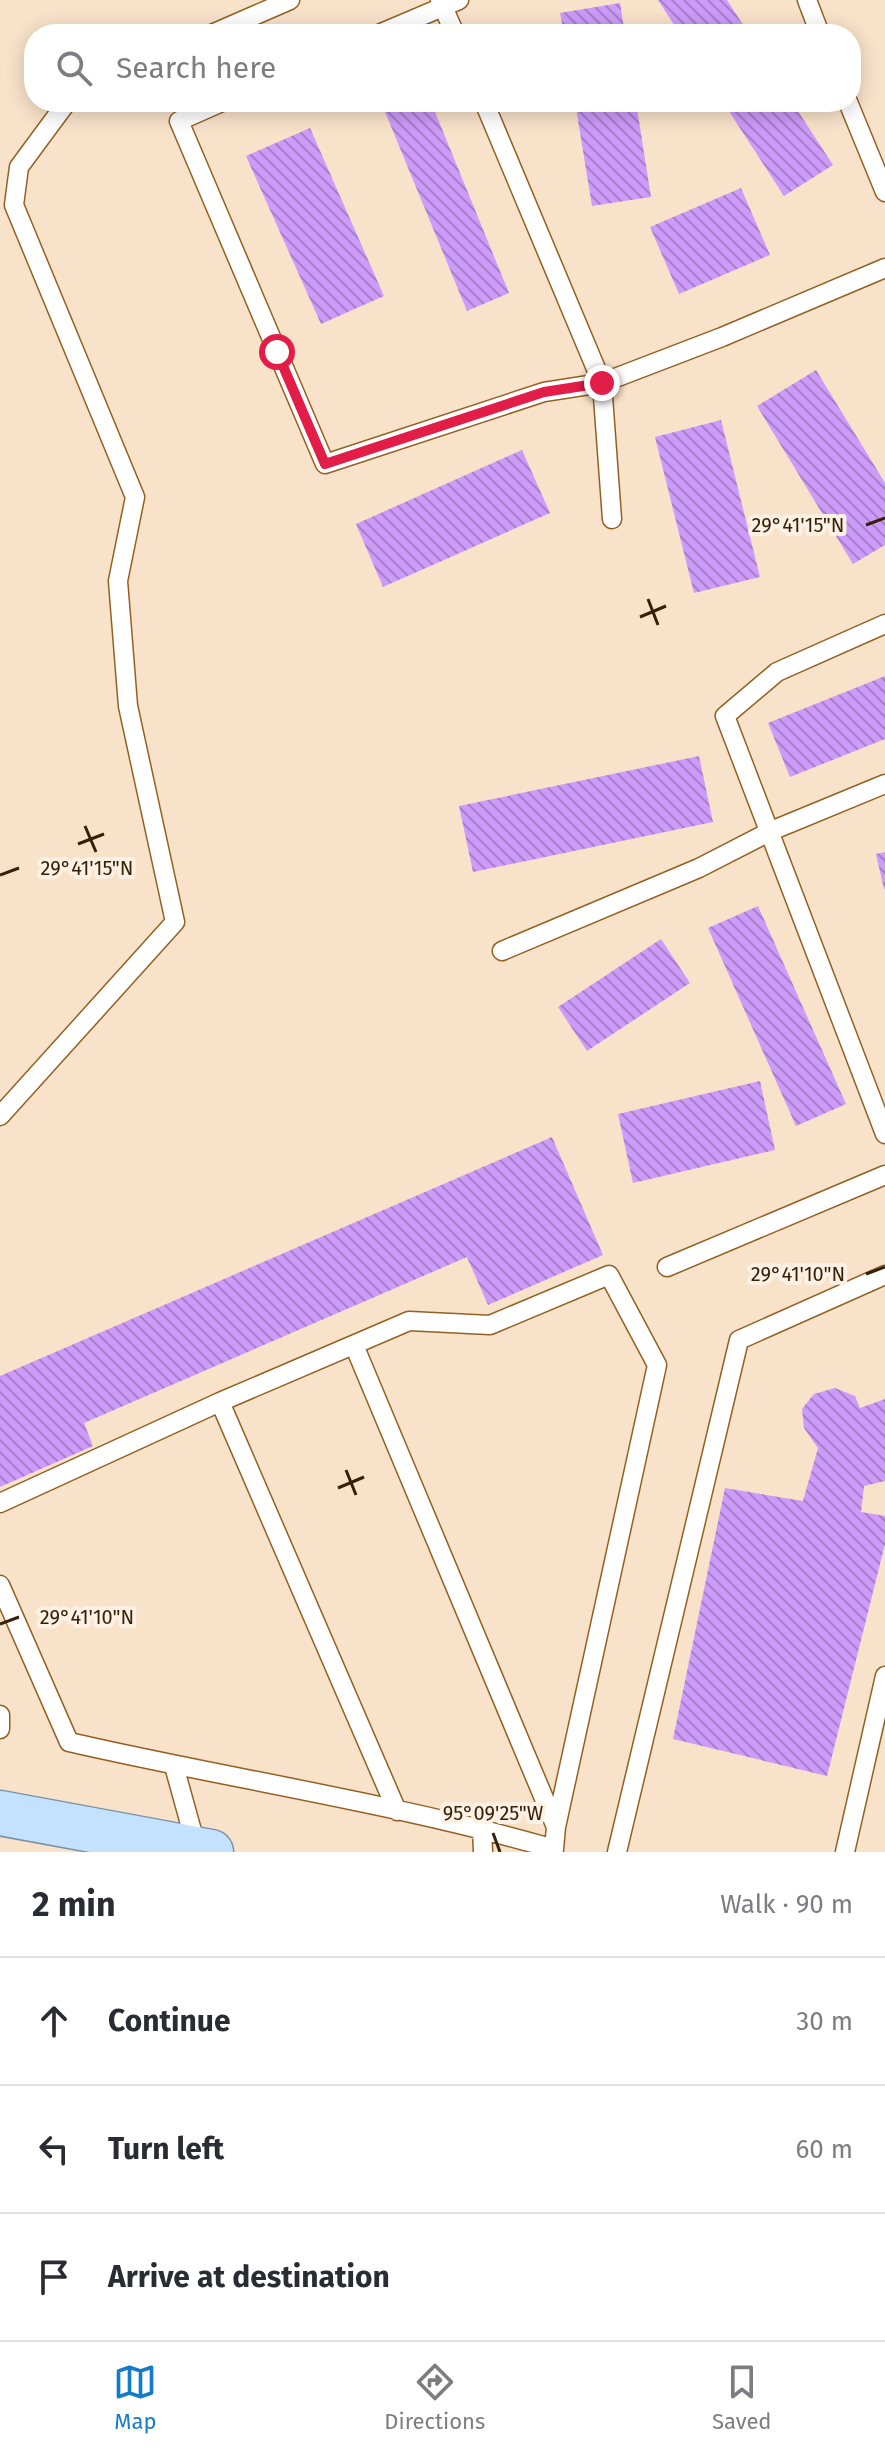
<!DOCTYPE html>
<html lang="en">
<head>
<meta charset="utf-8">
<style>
  :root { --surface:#fff; --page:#f2f2f3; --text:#2b2b33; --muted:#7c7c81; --line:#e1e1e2; --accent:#157bc7 }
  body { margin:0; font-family:"Fira Sans",sans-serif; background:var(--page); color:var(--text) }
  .stop { position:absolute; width:24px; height:24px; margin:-18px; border:6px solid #e11d48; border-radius:50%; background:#fff }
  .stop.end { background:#e11d48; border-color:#fff; box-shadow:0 2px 8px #0008 }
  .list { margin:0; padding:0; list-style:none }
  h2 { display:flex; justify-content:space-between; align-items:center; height:104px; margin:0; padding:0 32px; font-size:34px }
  h2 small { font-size:26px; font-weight:400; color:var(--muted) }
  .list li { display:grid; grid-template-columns:52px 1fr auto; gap:24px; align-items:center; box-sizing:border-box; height:128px; padding:0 32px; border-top:2px solid var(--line) }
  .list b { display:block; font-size:30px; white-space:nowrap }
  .list em { font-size:26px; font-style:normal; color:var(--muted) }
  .icon { flex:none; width:44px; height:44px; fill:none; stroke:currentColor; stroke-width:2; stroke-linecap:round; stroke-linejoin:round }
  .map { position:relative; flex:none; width:885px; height:1852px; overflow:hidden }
  .search { position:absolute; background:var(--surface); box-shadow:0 4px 20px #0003; left:24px; right:24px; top:24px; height:88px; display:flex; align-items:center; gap:20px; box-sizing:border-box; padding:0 28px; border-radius:32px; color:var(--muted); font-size:30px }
  .sheet { height:488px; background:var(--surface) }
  nav { display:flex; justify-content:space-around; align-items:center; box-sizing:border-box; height:112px; border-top:2px solid var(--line); background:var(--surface); font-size:22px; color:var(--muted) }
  nav a { display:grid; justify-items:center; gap:4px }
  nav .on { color:var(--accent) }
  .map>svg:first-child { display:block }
</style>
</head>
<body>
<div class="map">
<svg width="885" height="1852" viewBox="0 0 885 1852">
  <defs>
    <pattern id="building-back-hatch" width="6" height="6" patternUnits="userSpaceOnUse" patternTransform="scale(2)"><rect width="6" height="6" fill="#cd9bf9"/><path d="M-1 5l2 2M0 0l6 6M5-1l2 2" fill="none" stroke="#a77ec8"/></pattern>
  </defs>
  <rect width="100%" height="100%" fill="#f9e2ca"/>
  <!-- building -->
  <path fill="url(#building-back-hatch)" d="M658 0H727L749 34H680Z
    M620 3 625 34H564L560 13Z
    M381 102H431L509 293 467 311Z
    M575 102H636L651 197 592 206Z
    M723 102H792L833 165 784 196Z
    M310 128 384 296 321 324 246 156Z
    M741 188 770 255 679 294 650 227Z
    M816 370 885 483V545L853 564 757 406Z
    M721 420 760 577 694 593 655 437Z
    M522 450 550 513 383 587 356 524Z
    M885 676V739L790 777 768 723Z
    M699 756 713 822 473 872 459 806Z
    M885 852V889H884L876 854Z
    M758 906 846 1104 796 1126 708 928Z
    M661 939 690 983 587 1051 558 1007Z
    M760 1081 775 1150 633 1183 618 1114Z
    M552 1137 603 1255 488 1305 467 1257 84 1423 93 1446 0 1487V1376Z
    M835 1388 855 1396 860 1408 885 1399V1481L864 1486 861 1512 885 1516V1544L827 1776 673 1739 725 1488 803 1501 818 1448 804 1428 802 1409 814 1394Z"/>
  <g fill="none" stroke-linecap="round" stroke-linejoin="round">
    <defs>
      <path id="lane" d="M440 0 455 34
        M807 0 820 34
        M212 34 290 0
        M379 34 459 0
        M222 102 179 121 325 464 544 392 602 383 722 337 885 268
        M484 102 602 383 612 519
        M848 102 885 192
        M885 624 777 672 725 716 885 1134
        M502 951 699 868 771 831 885 784
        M0 1116 175 922 128 706 118 581 135 497 14 205 19 167 67 102
        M667 1267 885 1175
        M354 1345 556 1827
        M220 1402 397 1811
        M0 1503 220 1402 409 1321 490 1325 609 1275 657 1365 556 1827 554 1849C395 1803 230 1779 69 1742L0 1585
        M0 1715V1729
        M174 1766 197 1849
        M482 1828 483 1852
        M617 1852 739 1340 885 1275
        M845 1852 885 1676"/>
      <path id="primary" d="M0 1813 211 1852"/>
    </defs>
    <!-- lane casing -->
    <use href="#lane" stroke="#936021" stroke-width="21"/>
    <!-- primary casing -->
    <use href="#primary" stroke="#7992a7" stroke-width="47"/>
    <!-- lane -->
    <use href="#lane" stroke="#fff" stroke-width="18"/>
    <!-- primary -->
    <use href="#primary" stroke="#c4e2fe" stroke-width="44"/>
  </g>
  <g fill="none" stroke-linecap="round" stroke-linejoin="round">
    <!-- route -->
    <path stroke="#e11d48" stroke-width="10" d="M277 352 325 464 544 392 602 383"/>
  </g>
  <!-- ticks -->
  <path fill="none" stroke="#362006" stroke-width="3" d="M866 525 885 518M648 599 658 625M640 617 666 606M85 826 96 852M78 844 104 834M0 875 19 868M866 1274 885 1267M346 1470 356 1495M338 1488 364 1477M0 1624 19 1617M493 1833 500 1852"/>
  <g font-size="20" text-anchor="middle" fill="#362006" stroke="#fdf1e5" stroke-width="8" stroke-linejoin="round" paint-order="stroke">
    <text x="798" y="532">29°41'15"N</text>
    <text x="87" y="875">29°41'15"N</text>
    <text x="798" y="1281">29°41'10"N</text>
    <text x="87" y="1624">29°41'10"N</text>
    <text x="493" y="1820">95°09'25"W</text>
  </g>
</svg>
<div class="stop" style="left:277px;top:352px"></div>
<div class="stop end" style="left:602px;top:383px"></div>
<div class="search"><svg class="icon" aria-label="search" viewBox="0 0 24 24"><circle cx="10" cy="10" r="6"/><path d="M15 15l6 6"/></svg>Search here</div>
</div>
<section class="sheet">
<h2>2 min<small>Walk · 90 m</small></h2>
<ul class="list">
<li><svg class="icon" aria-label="ahead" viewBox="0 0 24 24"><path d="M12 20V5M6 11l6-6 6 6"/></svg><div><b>Continue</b></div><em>30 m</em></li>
<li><svg class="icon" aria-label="left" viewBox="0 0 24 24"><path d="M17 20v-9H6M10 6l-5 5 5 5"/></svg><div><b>Turn left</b></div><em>60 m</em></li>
<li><svg class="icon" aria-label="arrive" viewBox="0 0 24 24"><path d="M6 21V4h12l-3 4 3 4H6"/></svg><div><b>Arrive at destination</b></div></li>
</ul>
</section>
<nav>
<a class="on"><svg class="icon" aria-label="map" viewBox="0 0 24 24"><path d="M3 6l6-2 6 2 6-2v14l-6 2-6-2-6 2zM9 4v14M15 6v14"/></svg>Map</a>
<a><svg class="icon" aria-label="directions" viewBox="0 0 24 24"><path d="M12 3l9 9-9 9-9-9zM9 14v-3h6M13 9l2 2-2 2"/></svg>Directions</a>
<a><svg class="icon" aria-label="saved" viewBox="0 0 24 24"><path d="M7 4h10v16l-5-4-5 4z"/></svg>Saved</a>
</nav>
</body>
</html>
